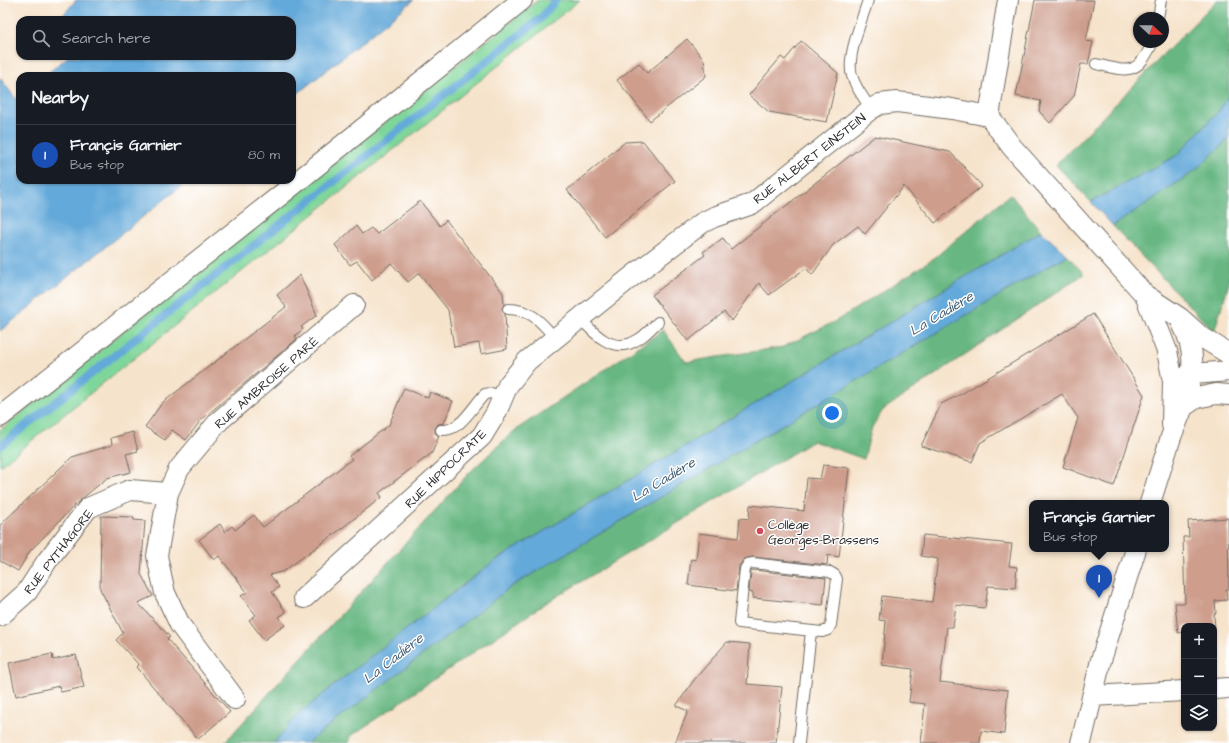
<!DOCTYPE html>
<html lang="en">
<head>
<meta charset="utf-8">
<style>
  :root { --surface:#171b24; --page:#242831; --text:#f1f3f6; --muted:#9ea1a6; --line:#363941; --accent:#ea580c }
  body { margin:0; font-family:"Architects Daughter",sans-serif; background:var(--page); color:var(--text) }
  .controls { position:absolute; right:12px; bottom:12px; display:grid; overflow:hidden; border-radius:8px; box-shadow:0 1px 3px #0004 }
  .controls button { width:36px; height:36px; display:grid; place-items:center; padding:0; border:0; border-bottom:1px solid var(--line); background:var(--surface); color:var(--text); font:20px sans-serif }
  .compass { position:absolute; left:1133px; top:12px; width:36px; height:36px; border-radius:50%; background:var(--surface); box-shadow:0 1px 3px #0004; rotate:112deg }
  .you { position:absolute; left:832px; top:413px; width:14px; height:14px; margin:-10px; border:3px solid #fff; border-radius:50%; background:#1a73e8; box-shadow:0 0 0 6px #1a73e833 }
  .badge { display:grid; place-items:center; width:26px; height:26px; border-radius:50%; background:var(--accent); color:#fff; font-size:13px; font-weight:700 }
  .pin { position:absolute; translate:-50% -33px; filter:drop-shadow(0 1px 2px #0008) }
  .pin::after { content:''; position:absolute; top:21px; width:14px; height:12px; background:inherit; clip-path:polygon(0 0,100% 0,50% 100%) }
  .popup { position:absolute; left:1029px; top:500px; width:140px; height:52px; box-sizing:border-box; display:grid; place-content:center; border-radius:8px; background:var(--surface); filter:drop-shadow(0 1px 3px #0005); font-size:13px; white-space:nowrap; color:var(--muted) }
  .popup b { font-size:15px; color:var(--text) }
  .popup::after { content:''; position:absolute; left:50%; top:100%; margin-left:-8px; border:8px solid transparent; border-top-color:var(--surface) }
  .list { margin:0; padding:0; list-style:none }
  h2 { display:flex; justify-content:space-between; align-items:center; height:52px; margin:0; padding:0 16px; font-size:17px }
  h2 small { font-size:13px; font-weight:400; color:var(--muted) }
  .list li { display:grid; grid-template-columns:26px 1fr auto; gap:12px; align-items:center; box-sizing:border-box; height:60px; padding:0 16px; border-top:1px solid var(--line) }
  .list b { display:block; font-size:15px; white-space:nowrap }
  .list p { margin:0; font-size:13px; white-space:nowrap; color:var(--muted) }
  .list em { font-size:13px; font-style:normal; color:var(--muted) }
  .icon { flex:none; width:22px; height:22px; fill:none; stroke:currentColor; stroke-width:2; stroke-linecap:round; stroke-linejoin:round }
  .map { position:relative; flex:none; width:1229px; height:743px; overflow:hidden }
  .search { position:absolute; background:var(--surface); box-shadow:0 1px 3px #0004; left:16px; top:16px; width:280px; height:44px; display:flex; align-items:center; gap:10px; box-sizing:border-box; padding:0 14px; border-radius:12px; color:var(--muted); font-size:15px }
  .panel { position:absolute; background:var(--surface); box-shadow:0 1px 3px #0004; left:16px; top:72px; width:280px; height:112px; border-radius:12px }
  .map>svg:first-child { display:block }
</style>
</head>
<body>
<div class="map">
<svg width="1229" height="743" viewBox="0 0 1229 743">
  <rect width="100%" height="100%" fill="#fff"/>
  <filter id="ink" filterUnits="userSpaceOnUse"><feTurbulence type="fractalNoise" baseFrequency=".025" numOctaves="2"/><feDisplacementMap in="SourceGraphic" scale="8" xChannelSelector="R" yChannelSelector="G"/><feConvolveMatrix kernelMatrix="1 2 1 2 8 2 1 2 1" color-interpolation-filters="sRGB"/></filter>
  <filter id="wash" filterUnits="userSpaceOnUse"><feTurbulence type="fractalNoise" baseFrequency=".012" numOctaves="4" result="noise"/><feDisplacementMap in="SourceGraphic" scale="16" xChannelSelector="R" yChannelSelector="G"/><feGaussianBlur stdDeviation="0.9" result="paint"/><feColorMatrix in="noise" values="0 0 0 0 0 0 0 0 0 0 0 0 0 0 0 0 0 1.4 0 .05"/><feComposite in="paint" operator="in"/></filter>
  <g filter="url(#wash)">
    <rect width="100%" height="100%" fill="#f6e3cb"/>
    <!-- green -->
    <path fill="#7fd69a" stroke="#558062" d="M538 0H580L0 466V430Z"/>
    <!-- forest -->
    <path fill="#67b782" stroke="#497156" d="M1217 0H1229V95L1219 111 1176 156 1091 202 1056 165Z
      M1229 139V283L1214 332 1113 226 1193 172Z
      M1010 194 1041 231 493 562 338 682 299 714 274 743H224L469 473 514 431 663 330 686 362 783 347 836 321 932 260Z
      M1067 255 1084 274 883 410 872 427 864 459 813 441 546 603 351 736 349 743H307L512 586Z"/>
    <!-- water -->
    <path fill="#63a9d9" stroke="#476a82" d="M76 0H414L292 98V76H44L69 56H292V20H59Z
      M0 78 16 99 20 96V180H189L0 331Z
      M1229 95V139L1193 172 1113 226 1091 202 1176 156 1219 111Z
      M1041 231 1067 255 512 586 307 743H274L299 714 338 682 493 562Z"/>
    <g fill="none" stroke-linecap="round" stroke-linejoin="round">
      <!-- stream -->
      <path stroke="#63a9d9" stroke-width="8" d="M0 446 541 18 556 0"/>
    </g>
    <g id="blocks">
      <!-- building -->
      <path fill="#ce9d8c" d="M1035 0H1094L1086 41 1093 42 1088 64H1081L1074 96 1050 123 1039 111 1041 101 1016 96Z
        M687 39 704 60 706 76 650 121 617 80 639 63 647 73Z
        M801 41 838 73 827 122 769 112 749 95 781 57 785 60Z
        M875 136 950 152 982 186 935 223 904 186 865 234 858 226 833 245 812 275 806 268 769 295 759 283 732 321 724 312 688 341 652 295 705 255 703 252 723 238 731 249Z
        M643 141 675 181 605 237 567 190 625 142Z
        M420 201 440 226 446 220 503 293 504 304 502 309 505 314 507 349 481 354 479 343 454 347 448 310 419 273 408 282 391 263 372 280 357 261 350 265 335 245 356 226 362 234 371 228 377 234Z
        M300 275 317 315 301 327 303 329 295 336 297 339 201 420 186 440 172 430 165 440 145 427 162 403 286 307 277 295Z
        M1093 314 1144 395 1114 486 1063 467 1078 418 1062 394 980 443 972 462 921 446 941 404 963 393Z
        M404 388 428 398 430 392 453 401 444 423 438 424 435 428V433L439 436 432 453 379 493 382 497 337 532 284 571 270 575 279 587 272 592 286 612 279 617 285 625 264 640 249 620 256 615 241 596 247 592 219 556 214 560 199 540 220 524 225 532 232 526 235 530 254 515 263 527 352 459 349 456 389 425Z
        M133 432 138 451 126 454 131 472 107 478 79 501 30 551 18 571 0 561V525L72 457 112 445 111 438Z
        M823 465 849 468 839 557 828 555 827 565 752 557 744 559 739 566 736 591 688 585 691 559 696 560 699 533 738 538 740 518 749 519 750 505 804 511 807 478 820 479Z
        M101 516 133 517 134 520 145 521 141 574 153 596 138 603 170 637 167 639 230 712 198 739 149 682 137 667 139 665 116 640 123 633 100 589Z
        M1228 518 1229 589H1226L1227 600 1215 601 1216 613 1214 614 1215 629 1214 626H1184V632L1178 633 1175 603H1185L1183 537H1189L1188 521Z
        M923 535 1012 544 1009 566 1017 567 1015 588 988 586 985 608 956 605 953 627H947L940 682 1008 690 1004 734 981 731 980 743H921L925 704 909 702 913 669 882 665 886 621 879 620 882 596 932 602 938 559 921 556Z
        M753 570 826 578 823 605 753 598V593L749 592 751 571Z
        M727 642 750 644 747 684 782 687 776 743H675L688 711 676 706 694 680Z
        M52 654 53 660 76 655 84 687 61 692 59 686 16 696 9 663Z"/>
    </g>
  </g>
  <g filter="url(#ink)">
    <use href="#blocks" fill-opacity="0" stroke="#726b63" stroke-width="1"/>
    <g fill="none" stroke-linecap="round" stroke-linejoin="round">
      <defs>
        <path id="lane" d="M868 0C862 20 846 57 852 76 856 89 864 98 871 109
          M1158 18 1161 0
          M1096 64C1129 72 1137 76 1153 42
          M508 309C531 309 541 322 555 338
          M580 318C594 334 614 355 637 340 645 336 651 328 658 322
          M441 430C461 432 473 405 485 394L491 393 503 397
          M753 563 830 572 835 575 837 579 831 625 828 630 822 632 739 623 745 569 748 564Z
          M799 743 811 631"/>
        <path id="street" d="M989 116 1012 147 1145 295 1180 318 1200 336 1229 354
          M989 116 1008 0
          M1145 295 1167 351 1173 381 1172 425
          M1182 323C1198 354 1193 375 1183 407
          M1180 379 1193 374 1229 371
          M0 417 282 194 522 0
          M1150 503 1171 437 1183 407 1196 398 1216 394 1229 395
          M304 598 482 436 496 413 508 385 527 361 630 278 702 223 714 217 752 204 871 109 880 104 897 102 952 109 989 116
          M0 616 27 592 47 561 88 508 130 490 168 493
          M1214 689 1229 688
          M1092 696 1184 691
          M235 699 180 625 165 593 157 556 168 493 179 469 219 421 354 305
          M1081 743 1101 660 1136 549"/>
      </defs>
      <!-- lane casing -->
      <use href="#lane" stroke="#726b63" stroke-width="12"/>
      <!-- street casing -->
      <use href="#street" stroke="#726b63" stroke-width="22"/>
      <!-- lane -->
      <use href="#lane" stroke="#fff" stroke-width="10"/>
      <!-- street -->
      <use href="#street" stroke="#fff" stroke-width="20"/>
    </g>
  </g>
  <!-- markers -->
  <circle fill="#d1495b" stroke="#fff" stroke-width="1.5" cx="760" cy="531" r="4"/>
  <g text-anchor="middle" stroke-width="3" stroke-linejoin="round" paint-order="stroke">
    <!-- street labels -->
    <g font-size="13" fill="#2b2b2b" stroke="#fff">
      <text transform="translate(809 158) rotate(-38)" y="5">RUE ALBERT EINSTEIN</text>
      <text transform="translate(266 382) rotate(-41)" y="5">RUE AMBROISE PARÉ</text>
      <text transform="translate(445 468) rotate(-44)" y="5">RUE HIPPOCRATE</text>
      <text transform="translate(58 551) rotate(-52)" y="5">RUE PYTHAGORE</text>
    </g>
    <!-- poi labels -->
    <g font-size="13" fill="#2b2b2b" stroke="#fff" text-anchor="start">
      <text x="768" y="529">Collège<tspan x="768" dy="15">Georges-Brassens</tspan></text>
    </g>
    <!-- water labels -->
    <g font-size="14" font-style="italic" fill="#415d71" stroke="#fff">
      <text transform="translate(941 313) rotate(-31)" y="5">La Cadière</text>
      <text transform="translate(663 479) rotate(-31)" y="5">La Cadière</text>
      <text transform="translate(393 658) rotate(-38)" y="5">La Cadière</text>
    </g>
  </g>
</svg>
<div class="controls">
<button>+</button>
<button>−</button>
<button><svg class="icon" aria-label="layers" viewBox="0 0 24 24"><path d="M12 4l9 5-9 5-9-5zM3 14l9 5 9-5"/></svg></button>
</div>
<svg class="compass" viewBox="-18 -18 36 36"><path d="M0-13l5 13h-10z" fill="#e53935"/><path d="M0 13l5-13h-10z" fill="#9ea1a6"/></svg>
<div class="you"></div>
<div class="pin badge" style="left:1099px;top:598px;background:#1a4fb4">1</div>
<div class="popup"><b>Françis Garnier</b>Bus stop</div>
<div class="search"><svg class="icon" aria-label="search" viewBox="0 0 24 24"><circle cx="10" cy="10" r="6"/><path d="M15 15l6 6"/></svg>Search here</div>
<section class="panel">
<h2>Nearby<small></small></h2>
<ul class="list">
<li><span class="badge" style="background:#1a4fb4">1</span><div><b>Françis Garnier</b><p>Bus stop</p></div><em>80 m</em></li>
</ul>
</section>
</div>
</body>
</html>
